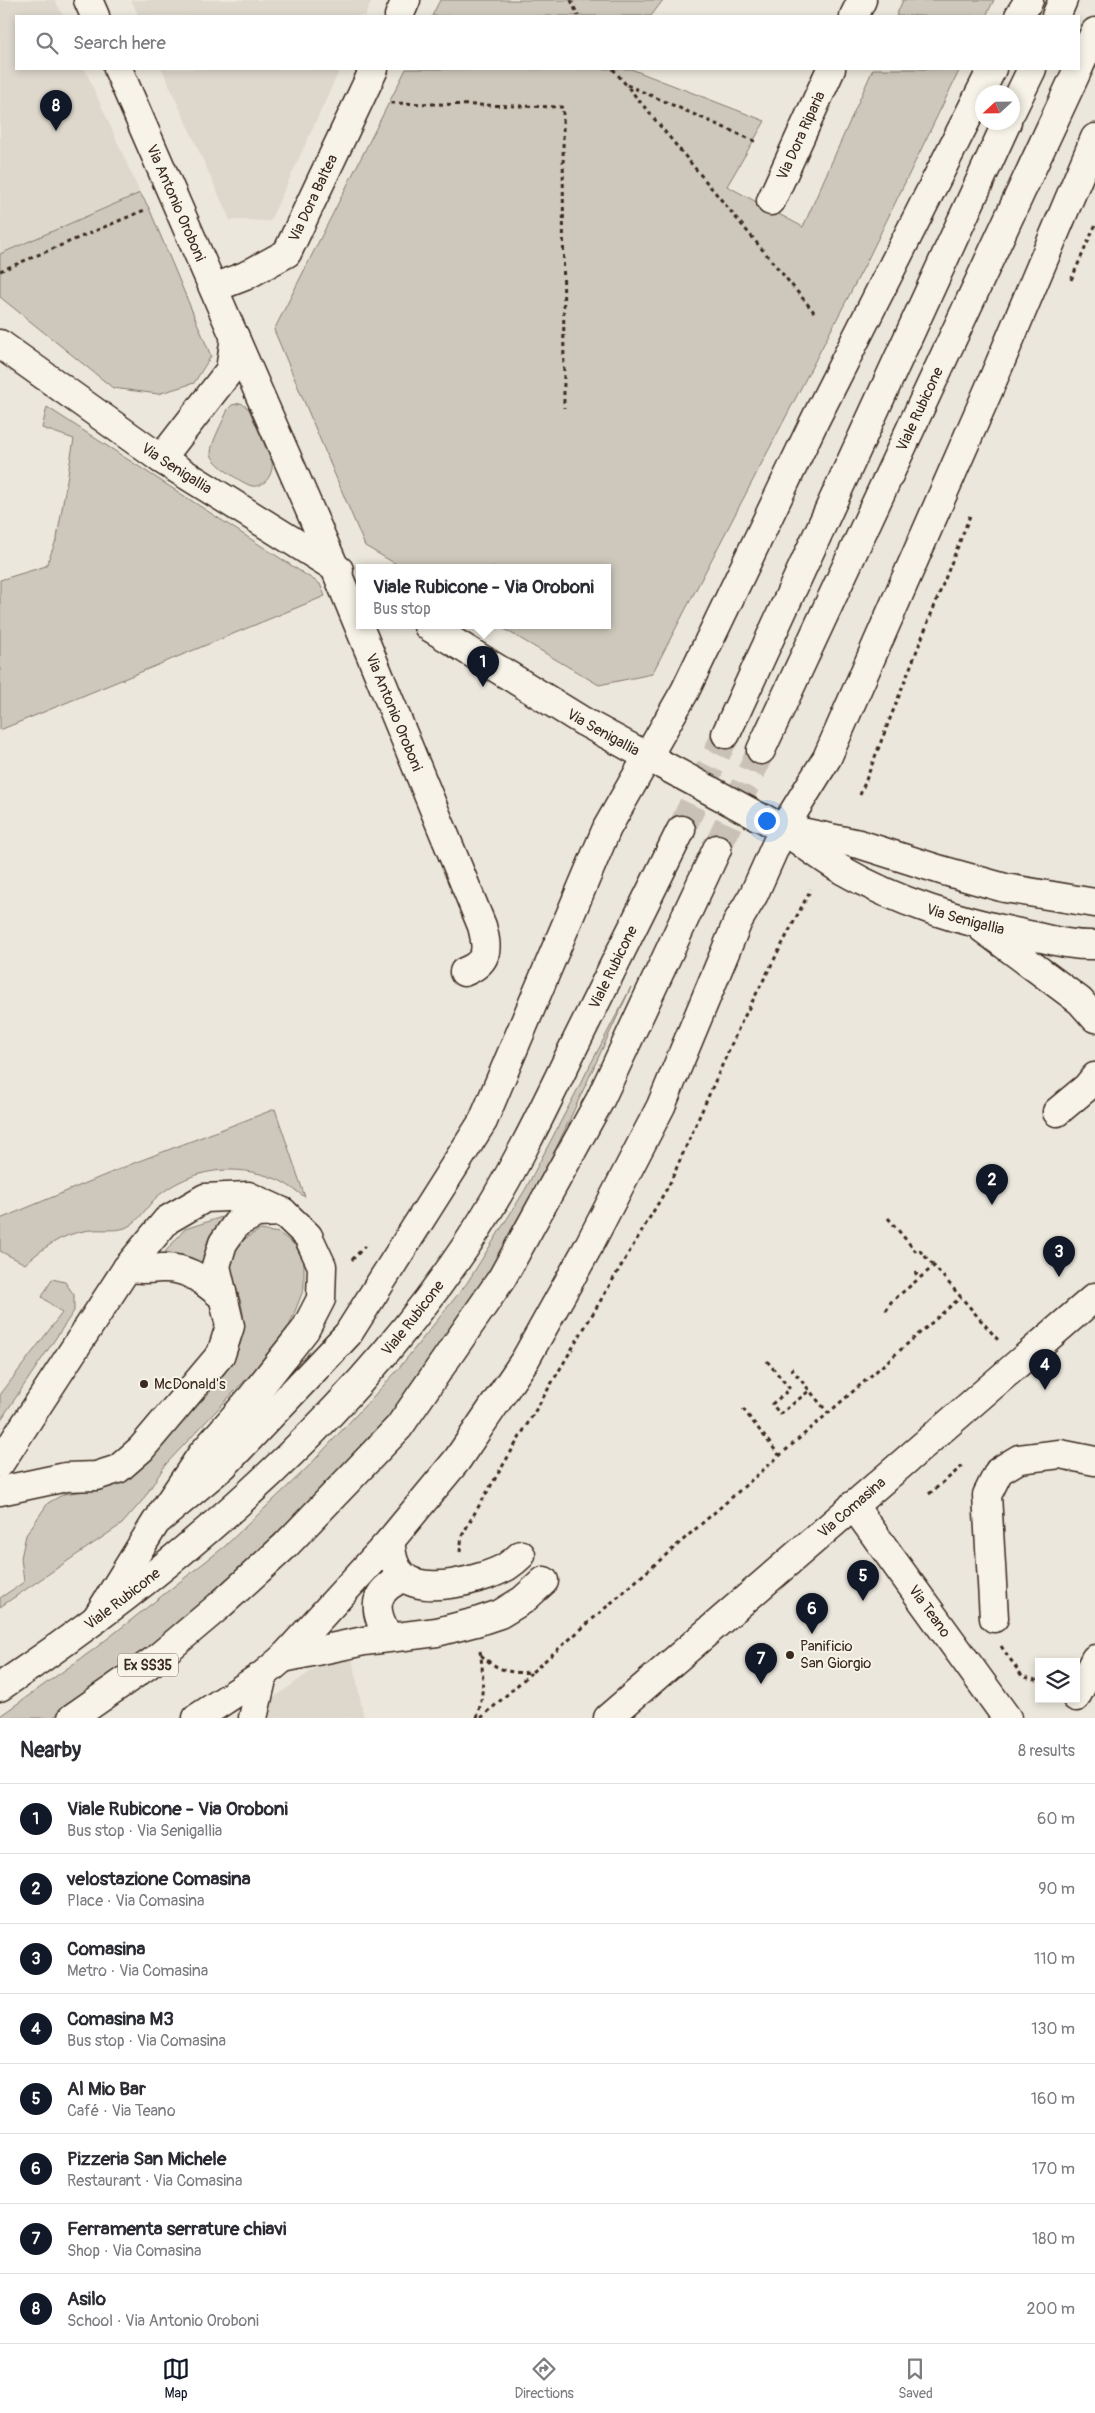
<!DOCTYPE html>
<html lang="en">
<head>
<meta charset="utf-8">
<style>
  :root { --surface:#fff; --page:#f7f7f7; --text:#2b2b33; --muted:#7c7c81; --line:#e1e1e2; --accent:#111827 }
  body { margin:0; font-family:Pangolin,sans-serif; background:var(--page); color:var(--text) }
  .controls { position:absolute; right:15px; bottom:15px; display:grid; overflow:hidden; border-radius:0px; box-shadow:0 2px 8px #0003 }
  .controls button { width:45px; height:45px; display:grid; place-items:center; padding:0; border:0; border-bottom:1px solid var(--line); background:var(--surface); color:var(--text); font:25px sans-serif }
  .compass { position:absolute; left:975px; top:85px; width:45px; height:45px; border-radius:50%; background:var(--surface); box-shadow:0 2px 8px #0003; rotate:248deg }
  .you { position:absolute; left:766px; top:820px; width:18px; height:18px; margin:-12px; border:4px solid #fff; border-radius:50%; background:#1a73e8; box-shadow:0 0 0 8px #1a73e833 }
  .badge { display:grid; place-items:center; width:32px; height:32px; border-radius:50%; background:var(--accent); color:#fff; font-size:16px; font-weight:700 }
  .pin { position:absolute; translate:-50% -41px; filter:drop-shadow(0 1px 2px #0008) }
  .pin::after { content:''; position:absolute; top:26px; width:18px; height:15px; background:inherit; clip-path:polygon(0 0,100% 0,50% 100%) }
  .popup { position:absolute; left:356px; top:564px; width:255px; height:65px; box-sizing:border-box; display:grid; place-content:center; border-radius:0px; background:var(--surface); filter:drop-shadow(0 1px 4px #0005); font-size:16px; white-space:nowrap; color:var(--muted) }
  .popup b { font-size:19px; color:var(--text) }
  .popup::after { content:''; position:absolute; left:50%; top:100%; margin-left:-10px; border:10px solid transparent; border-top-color:var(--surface) }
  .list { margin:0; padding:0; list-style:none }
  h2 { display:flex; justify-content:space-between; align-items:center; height:65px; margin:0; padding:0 20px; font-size:21px }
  h2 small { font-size:16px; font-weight:400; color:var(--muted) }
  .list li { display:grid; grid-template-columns:32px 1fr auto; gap:15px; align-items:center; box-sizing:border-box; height:70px; padding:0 20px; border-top:1px solid var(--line) }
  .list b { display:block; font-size:19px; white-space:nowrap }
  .list p { margin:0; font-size:16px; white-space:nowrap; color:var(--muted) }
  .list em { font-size:16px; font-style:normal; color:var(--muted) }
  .icon { flex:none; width:28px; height:28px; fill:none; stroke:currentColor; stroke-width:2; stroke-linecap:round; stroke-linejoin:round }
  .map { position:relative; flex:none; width:1095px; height:1718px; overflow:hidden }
  .search { position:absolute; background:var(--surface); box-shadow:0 2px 8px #0003; left:15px; right:15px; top:15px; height:55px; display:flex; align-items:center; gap:12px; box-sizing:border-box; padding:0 18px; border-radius:0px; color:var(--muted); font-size:19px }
  .sheet { height:625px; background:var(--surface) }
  nav { display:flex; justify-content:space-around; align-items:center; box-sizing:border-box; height:70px; border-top:1px solid var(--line); background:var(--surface); font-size:14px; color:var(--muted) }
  nav a { display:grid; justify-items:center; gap:2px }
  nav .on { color:var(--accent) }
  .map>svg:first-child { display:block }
</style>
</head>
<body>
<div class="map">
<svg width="1095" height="1718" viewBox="0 0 1095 1718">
  <rect width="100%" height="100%" fill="#ece7dc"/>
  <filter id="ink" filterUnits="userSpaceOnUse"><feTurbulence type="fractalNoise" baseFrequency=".02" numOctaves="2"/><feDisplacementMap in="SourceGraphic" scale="10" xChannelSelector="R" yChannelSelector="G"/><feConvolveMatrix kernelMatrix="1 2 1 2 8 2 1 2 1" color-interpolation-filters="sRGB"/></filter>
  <g filter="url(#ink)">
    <!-- built -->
    <path fill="#ddd7cc" d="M0 0H55L63 16H16V69H85L140 193 0 254Z
      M131 0H372L365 16H139Z
      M162 69H340L270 221 230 220Z
      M352 1658 364 1718H245L327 1660Z"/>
    <!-- green -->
    <path fill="#cec8bc" stroke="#84796d" d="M440 0H663L651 16H432Z
      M903 0H994L986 16H896Z
      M406 69H631L765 121 727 186 803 227 873 69H960L867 261 652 674 599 685 499 626H607V568H403L365 546 274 330Z
      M140 193 149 208 211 356 194 383 158 394 113 388 0 297V254Z
      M241 403 249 409 272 462C274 473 265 488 252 486 243 484 211 463 211 453 211 442 224 420 228 409L232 405Z
      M47 407 320 584 325 596 0 730V580L46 566 57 538 74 439 42 428Z
      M631 987 535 1194 490 1272 394 1411 349 1463 267 1542 204 1600 129 1663 52 1718H0V1716L93 1650 224 1547 307 1468 395 1373 467 1283 525 1190Z
      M275 1109 305 1197C296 1191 286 1183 276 1179 235 1163 192 1168 158 1196 147 1205 140 1222 125 1228 113 1232 97 1228 84 1231 60 1235 42 1249 25 1264L0 1251V1219L134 1163Z
      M225 1216C209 1235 203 1242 206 1267L185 1256 165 1252 185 1229Z
      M260 1230 279 1233 295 1245 304 1262V1288L290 1324 251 1374 166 1464 142 1501 122 1524 0 1607V1598L24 1582 21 1558 26 1535 48 1503 64 1494 92 1490 181 1412 193 1411C214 1387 239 1363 243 1330 249 1286 202 1258 260 1230Z
      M52 1279 65 1282 74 1295V1311L0 1421V1395L62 1313 42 1297Z"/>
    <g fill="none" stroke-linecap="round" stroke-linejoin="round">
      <!-- highway-tunnel -->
      <path stroke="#c9c1b6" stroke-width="28" stroke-dasharray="28 14" stroke-linecap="butt" d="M681 830 726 734
        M717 849 761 750"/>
      <defs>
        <g id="minor">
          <path d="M88 0 95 16"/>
          <path d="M399 16 406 0"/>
          <path d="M854 16 862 0"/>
          <path id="s1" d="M118 69 335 568 482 926C488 949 489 962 464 972"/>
          <path id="s2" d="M771 201 831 69"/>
          <path id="s3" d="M214 288 245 276 287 253 374 69"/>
          <path id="s4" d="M0 344 161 459 339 570"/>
          <path d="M161 459 230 370 235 337"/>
          <path id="s5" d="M428 626 584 722 663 765"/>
          <path id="s6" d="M763 818C791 833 815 854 842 870 898 903 961 921 1024 934 1048 939 1071 946 1095 945"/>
          <path d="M787 829 859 844 941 870 1005 888 1095 903"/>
          <path d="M982 928 1080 1001 1095 1018"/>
          <path d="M1057 1112 1087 1087 1095 1077"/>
          <path d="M127 1268C140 1270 150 1269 162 1268 188 1267 202 1280 221 1295"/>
          <path d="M0 1463 127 1268 167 1220 205 1198 248 1196 283 1212 308 1236 322 1266 321 1299 305 1330 252 1397 202 1454 162 1513"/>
          <path d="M0 1491 66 1477 96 1476 118 1469 141 1449 221 1354 230 1326 216 1266 223 1243 237 1223 257 1213 283 1212"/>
          <path id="s7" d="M853 1505 1007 1718"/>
          <path d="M390 1541C392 1554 393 1567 403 1576 424 1596 484 1579 506 1567 512 1563 517 1559 521 1555"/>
          <path d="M994 1618 987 1495 999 1471 1019 1459 1060 1454 1095 1461"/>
          <path d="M389 1637C372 1610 372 1590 404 1578"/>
          <path d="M283 1658 364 1641 437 1632 476 1622 500 1614 523 1600 544 1581"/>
          <path d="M1076 1697 1095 1659"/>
          <path d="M253 1718 263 1675"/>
        </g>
        <g id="major">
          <path id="s8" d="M608 1718 1095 1297"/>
        </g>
        <g id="highway">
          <path d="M1019 16 1029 0"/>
          <path d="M1056 16 1063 0"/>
          <path d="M1079 67 1095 32"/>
          <path d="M1012 110 1032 69"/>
          <path d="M726 734 1007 122"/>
          <path id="s9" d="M761 750 1078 69"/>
          <path d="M96 1619 156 1522 224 1465 348 1334 483 1121 607 828 685 691 815 420 992 69"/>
          <path id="s10" d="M0 1687C177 1568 349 1421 468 1243 509 1181 542 1113 574 1046 610 974 645 902 681 830"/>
          <path d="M72 1718 155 1660 219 1606 286 1545 399 1427 502 1278 600 1100 717 849"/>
          <path d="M197 1718 263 1675 283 1658 390 1541 457 1460 525 1360 587 1249 661 1106 738 921 754 894 783 829 827 758 989 389 1095 138"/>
        </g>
      </defs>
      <!-- minor casing -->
      <use href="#minor" stroke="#3b2a1e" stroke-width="31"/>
      <!-- major casing -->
      <use href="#major" stroke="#3b2a1e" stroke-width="31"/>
      <!-- highway casing -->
      <use href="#highway" stroke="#3b2a1e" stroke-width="31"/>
      <!-- path -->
      <path stroke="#3b2a1e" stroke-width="3" stroke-dasharray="4 4" stroke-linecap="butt" d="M571 0 578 16
        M613 69 814 312
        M627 85 757 142
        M391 103 563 107 564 408
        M0 271 147 209
        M1071 280 1095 226
        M860 795 971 513
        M888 1218 917 1253 920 1251 934 1266
        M352 1260 365 1246
        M915 1272 919 1278
        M886 1311 891 1302 934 1266 998 1340
        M767 1361 790 1389 772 1404 780 1414 809 1391
        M791 1368 828 1413
        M743 1409 779 1455
        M929 1494 965 1464
        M460 1552 462 1536 470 1521 669 1185 740 1025 811 889
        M1001 1646 1022 1676 1039 1681
        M481 1655C497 1670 510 1674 532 1672L961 1297
        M477 1718C484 1694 484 1675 480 1651
        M481 1718 531 1673"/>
      <!-- minor -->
      <use href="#minor" stroke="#f7f3e8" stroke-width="28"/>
      <!-- major -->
      <use href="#major" stroke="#f7f3e8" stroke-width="28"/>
      <!-- highway -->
      <use href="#highway" stroke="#f7f3e8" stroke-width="28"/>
      <defs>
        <path id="minor-bridge" d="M663 765 761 818"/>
      </defs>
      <!-- minor-bridge casing -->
      <use href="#minor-bridge" stroke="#3b2a1e" stroke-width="31" stroke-linecap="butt"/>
      <!-- minor-bridge -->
      <use href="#minor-bridge" stroke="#f7f3e8" stroke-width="28"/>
    </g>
  </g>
  <!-- markers -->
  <g fill="#3b2a1e" stroke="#f7f3e8" stroke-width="2">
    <circle cx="144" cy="1384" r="5"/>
    <circle cx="790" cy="1655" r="5"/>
  </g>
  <g text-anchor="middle" stroke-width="4" stroke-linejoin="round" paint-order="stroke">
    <!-- shield labels -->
    <rect fill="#f7f3e8" stroke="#73665b" stroke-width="1" x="118" y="1653.5" width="60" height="23" rx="4"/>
    <g font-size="14" font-weight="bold" fill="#3b2a1e">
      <text x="148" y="1670">Ex SS35</text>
    </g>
    <!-- street labels -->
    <g font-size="15" fill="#3b2a1e" stroke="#f7f3e8">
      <text dy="5" stroke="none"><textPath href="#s2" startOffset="72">Via Dora Riparia</textPath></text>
      <text dy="5" stroke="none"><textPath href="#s3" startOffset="142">Via Dora Baltea</textPath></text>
      <text dy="5" stroke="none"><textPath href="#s1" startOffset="146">Via Antonio Oroboni</textPath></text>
      <text dy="5" stroke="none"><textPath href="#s9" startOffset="376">Viale Rubicone</textPath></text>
      <text dy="5" stroke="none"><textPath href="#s4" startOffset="216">Via Senigallia</textPath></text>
      <text dy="5" stroke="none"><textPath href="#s1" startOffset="700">Via Antonio Oroboni</textPath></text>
      <text dy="5" stroke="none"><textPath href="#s5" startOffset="205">Via Senigallia</textPath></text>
      <text dy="5" stroke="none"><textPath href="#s6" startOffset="228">Via Senigallia</textPath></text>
      <text dy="5" stroke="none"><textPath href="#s10" startOffset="961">Viale Rubicone</textPath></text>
      <text dy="5" stroke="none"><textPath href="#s10" startOffset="556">Viale Rubicone</textPath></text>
      <text dy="5" stroke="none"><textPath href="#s8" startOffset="322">Via Comasina</textPath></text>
      <text dy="5" stroke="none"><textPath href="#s10" startOffset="151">Viale Rubicone</textPath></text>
      <text dy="5" stroke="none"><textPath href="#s7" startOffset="131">Via Teano</textPath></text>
    </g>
    <!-- poi labels -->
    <g font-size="15" fill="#3b2a1e" stroke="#f7f3e8" text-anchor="start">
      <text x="154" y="1389">McDonald's</text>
      <text x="800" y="1651">Panificio<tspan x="800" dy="17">San Giorgio</tspan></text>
    </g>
  </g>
</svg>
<div class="controls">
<button><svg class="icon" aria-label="layers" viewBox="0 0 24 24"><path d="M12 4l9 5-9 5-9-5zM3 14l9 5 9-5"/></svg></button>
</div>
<svg class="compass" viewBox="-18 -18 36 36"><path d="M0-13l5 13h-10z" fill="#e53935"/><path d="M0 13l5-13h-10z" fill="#7c7c81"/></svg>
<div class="you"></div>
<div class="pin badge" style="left:483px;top:687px">1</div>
<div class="popup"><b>Viale Rubicone - Via Oroboni</b>Bus stop</div>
<div class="pin badge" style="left:992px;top:1205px">2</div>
<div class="pin badge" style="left:1059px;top:1277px">3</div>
<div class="pin badge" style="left:1045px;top:1390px">4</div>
<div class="pin badge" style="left:863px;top:1601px">5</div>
<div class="pin badge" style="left:812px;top:1634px">6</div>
<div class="pin badge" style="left:761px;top:1684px">7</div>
<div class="pin badge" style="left:56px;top:131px">8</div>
<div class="search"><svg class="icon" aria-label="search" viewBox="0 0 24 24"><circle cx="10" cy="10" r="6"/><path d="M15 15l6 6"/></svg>Search here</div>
</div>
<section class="sheet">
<h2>Nearby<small>8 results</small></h2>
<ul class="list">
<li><span class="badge">1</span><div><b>Viale Rubicone - Via Oroboni</b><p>Bus stop · Via Senigallia</p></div><em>60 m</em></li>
<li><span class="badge">2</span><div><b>velostazione Comasina</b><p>Place · Via Comasina</p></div><em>90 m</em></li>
<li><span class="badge">3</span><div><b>Comasina</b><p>Metro · Via Comasina</p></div><em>110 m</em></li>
<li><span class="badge">4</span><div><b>Comasina M3</b><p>Bus stop · Via Comasina</p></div><em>130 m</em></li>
<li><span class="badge">5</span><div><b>Al Mio Bar</b><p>Café · Via Teano</p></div><em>160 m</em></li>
<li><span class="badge">6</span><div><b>Pizzeria San Michele</b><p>Restaurant · Via Comasina</p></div><em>170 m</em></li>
<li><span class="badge">7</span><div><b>Ferramenta serrature chiavi</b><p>Shop · Via Comasina</p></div><em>180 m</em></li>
<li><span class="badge">8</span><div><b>Asilo</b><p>School · Via Antonio Oroboni</p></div><em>200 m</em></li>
</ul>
</section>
<nav>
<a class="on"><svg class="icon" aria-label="map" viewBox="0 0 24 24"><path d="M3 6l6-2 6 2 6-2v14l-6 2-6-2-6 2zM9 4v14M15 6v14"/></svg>Map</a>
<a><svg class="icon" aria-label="directions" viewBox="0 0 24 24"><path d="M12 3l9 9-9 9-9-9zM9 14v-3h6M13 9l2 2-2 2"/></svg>Directions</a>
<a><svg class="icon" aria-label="saved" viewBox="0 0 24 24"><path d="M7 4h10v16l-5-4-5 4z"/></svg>Saved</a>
</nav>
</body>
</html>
